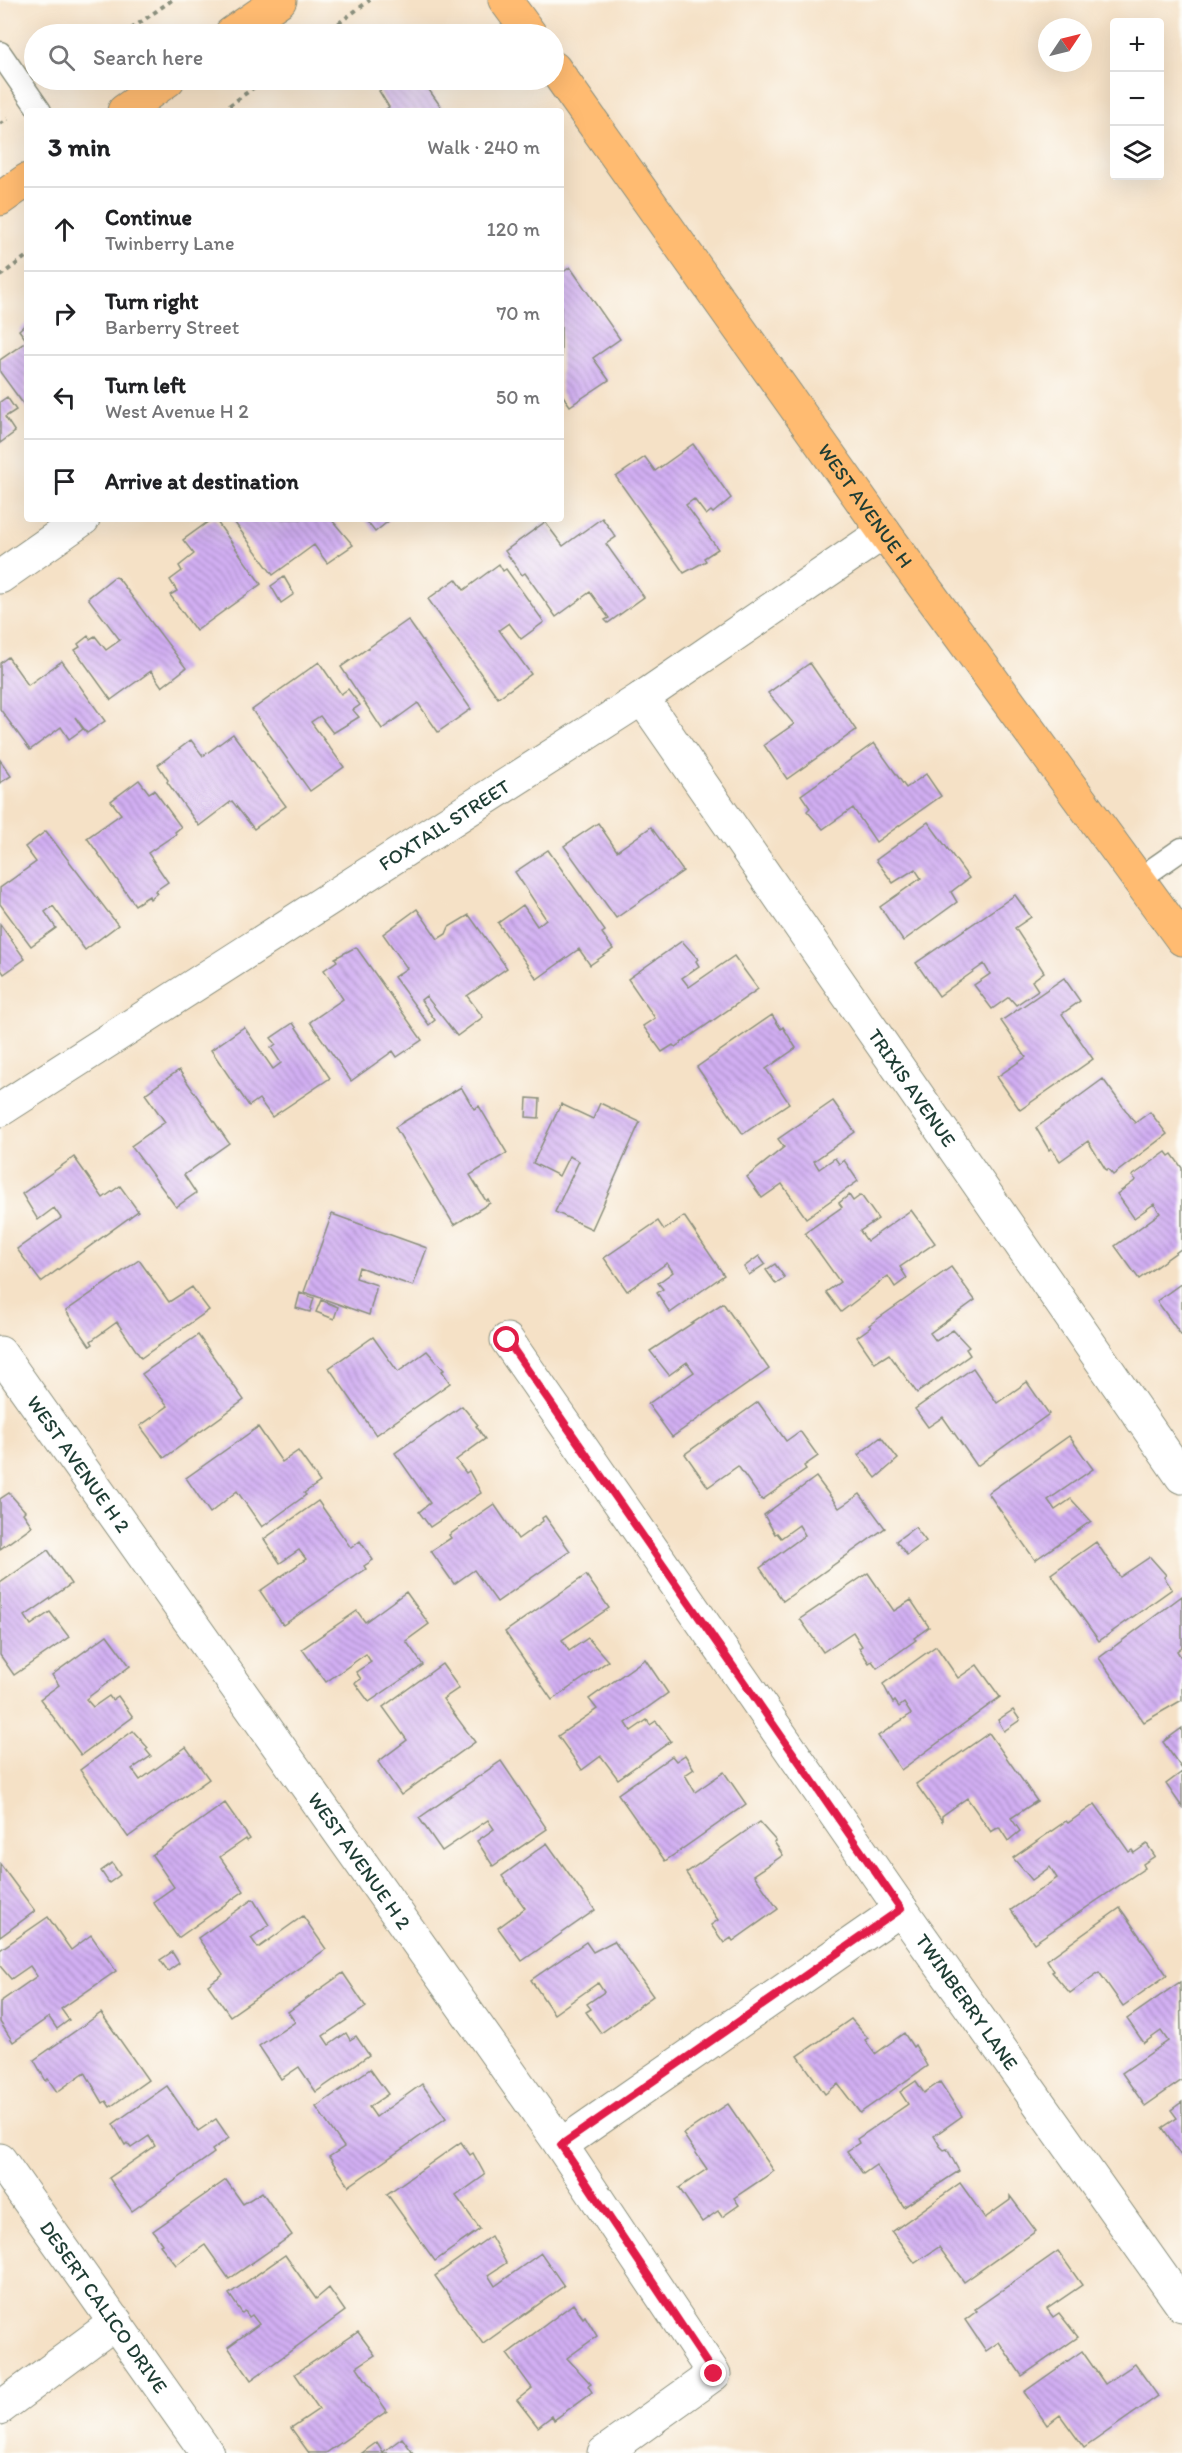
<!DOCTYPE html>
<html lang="en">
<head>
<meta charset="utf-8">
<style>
  :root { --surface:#fff; --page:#f6f6f6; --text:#202124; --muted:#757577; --line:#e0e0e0 }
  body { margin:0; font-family:Itim,sans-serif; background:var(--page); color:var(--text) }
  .controls { position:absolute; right:18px; top:18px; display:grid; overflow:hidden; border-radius:6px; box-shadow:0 6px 24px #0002 }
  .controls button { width:54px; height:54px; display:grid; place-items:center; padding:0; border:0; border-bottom:2px solid var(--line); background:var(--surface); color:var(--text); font:30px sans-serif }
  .compass { position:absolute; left:1038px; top:18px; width:54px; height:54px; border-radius:50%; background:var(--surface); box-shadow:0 6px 24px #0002; rotate:55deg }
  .stop { position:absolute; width:18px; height:18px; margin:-14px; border:4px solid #e11d48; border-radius:50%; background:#fff }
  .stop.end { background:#e11d48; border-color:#fff; box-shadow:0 2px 6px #0008 }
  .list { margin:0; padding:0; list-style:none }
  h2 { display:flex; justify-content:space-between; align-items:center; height:78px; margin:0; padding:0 24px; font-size:26px }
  h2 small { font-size:20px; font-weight:400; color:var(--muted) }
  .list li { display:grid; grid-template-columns:39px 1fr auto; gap:18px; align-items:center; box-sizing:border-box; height:84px; padding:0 24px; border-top:2px solid var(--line) }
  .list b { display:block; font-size:22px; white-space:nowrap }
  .list p { margin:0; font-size:20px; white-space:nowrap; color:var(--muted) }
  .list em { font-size:20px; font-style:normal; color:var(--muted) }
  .icon { flex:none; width:33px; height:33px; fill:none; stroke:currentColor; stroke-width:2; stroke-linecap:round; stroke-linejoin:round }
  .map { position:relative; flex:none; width:1182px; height:2453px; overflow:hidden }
  .search { position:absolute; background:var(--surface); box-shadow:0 6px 24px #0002; left:24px; top:24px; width:540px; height:66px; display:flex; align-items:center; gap:15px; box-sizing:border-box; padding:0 21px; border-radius:33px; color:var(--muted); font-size:22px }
  .panel { position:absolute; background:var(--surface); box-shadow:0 6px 24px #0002; left:24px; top:108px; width:540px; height:414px; border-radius:6px }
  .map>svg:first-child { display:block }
</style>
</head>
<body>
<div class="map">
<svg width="1182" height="2453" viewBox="0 0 1182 2453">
  <defs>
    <pattern id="building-back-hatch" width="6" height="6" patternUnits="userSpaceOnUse" patternTransform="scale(1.5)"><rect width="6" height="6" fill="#d2aff3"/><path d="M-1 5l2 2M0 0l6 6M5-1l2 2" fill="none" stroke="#aa90c6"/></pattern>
  </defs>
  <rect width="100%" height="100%" fill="#fdfcf7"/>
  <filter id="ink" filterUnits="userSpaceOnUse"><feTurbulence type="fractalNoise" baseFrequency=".0167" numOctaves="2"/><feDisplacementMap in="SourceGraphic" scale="12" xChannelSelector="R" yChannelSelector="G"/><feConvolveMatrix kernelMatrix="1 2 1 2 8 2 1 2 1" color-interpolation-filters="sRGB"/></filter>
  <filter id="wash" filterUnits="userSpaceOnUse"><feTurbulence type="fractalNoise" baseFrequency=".008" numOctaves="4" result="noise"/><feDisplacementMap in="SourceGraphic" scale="24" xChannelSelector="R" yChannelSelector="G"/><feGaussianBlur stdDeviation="1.35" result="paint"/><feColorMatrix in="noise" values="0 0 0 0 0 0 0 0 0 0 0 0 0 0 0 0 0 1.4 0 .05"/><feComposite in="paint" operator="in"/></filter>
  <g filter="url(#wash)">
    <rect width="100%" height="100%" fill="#f5e1c6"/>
    <g id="blocks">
      <!-- building -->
      <path fill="url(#building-back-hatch)" d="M396 80H422L444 111H383L389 107 379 91Z
        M570 267 620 339 593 358 609 380 570 406 561 393V274Z
        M27 323V409L0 372V360L27 341 19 330Z
        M7 397 16 410 5 417 15 432 0 443V402Z
        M693 444 731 498 713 513 711 511 706 515 694 499 686 505 718 549 704 558 706 561 684 573 616 477 645 457 655 471Z
        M602 518 616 537 606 544 644 597 608 623 605 620 609 618 590 592 556 617 525 573 522 575 505 551 545 522 563 546Z
        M212 519H215L261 584 196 631 170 595 177 591 170 580 182 571 179 566 194 554 183 540Z
        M232 519H331L353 545 327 563 314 545 273 575Z
        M365 519H391L375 532Z
        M499 564 503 571 506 569 544 622 521 639 509 623 499 630 531 674 498 698 428 599 456 579 464 590Z
        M114 577 118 578 186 668 162 687 151 671 111 700 75 650 80 647 78 644 88 636 90 639 95 636 106 650 120 640 88 598Z
        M284 577 294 594 281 603 271 586Z
        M408 620 471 709 438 732 418 703 382 729 341 667Z
        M8 657 28 685 62 661 105 721 87 733 75 717 83 729 69 739 61 727 30 750 0 709V663Z
        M319 662 341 694 348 689 360 705 353 710 359 717 333 733 320 716 311 722 344 767 310 791 252 710Z
        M810 663 856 730 787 779 764 745 794 724 768 693Z
        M233 734 286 806 254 829 232 801 199 826 167 782 168 780 158 765 191 740 203 756Z
        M874 743 906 788 926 774 941 796 876 842 853 808 823 829 807 811 810 808 801 795Z
        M0 760 11 776 0 783Z
        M139 780 149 793 154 790 181 827 175 832 176 834 148 853 168 882 155 891 157 893 150 899 149 896 135 905 87 838 121 814 111 801Z
        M928 822 969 878 951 892 957 902 903 941 880 907 921 878 915 869 893 883 876 860Z
        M598 823 617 851 651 827 683 871 616 918 564 846Z
        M46 831 118 925 85 950 53 906 45 912 56 928 31 946 0 904V888L36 862 25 847Z
        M548 850 605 931 602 933 613 949 590 965 579 949 537 979 498 923 523 905 537 926 546 919 515 872Z
        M1015 895 1031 917 1015 928 1044 972 1032 981 1038 990 1016 1005 1009 997 992 1009 974 985 990 974 984 964 939 996 916 963Z
        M417 909 438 939 446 934 449 927 469 915 507 968 467 996 483 1017 457 1036 426 996 421 1000 435 1020 429 1025 394 977 407 968 383 934Z
        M0 924 25 959 4 974 0 968Z
        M682 941 698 959 696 961 699 966 682 978 689 987 734 956 758 989 675 1047 673 1045 662 1052 643 1026 655 1018 628 979Z
        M356 947 422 1040 397 1057 393 1051 351 1081 310 1022 343 999 324 970 337 961 335 958Z
        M1064 978 1080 1001 1062 1014 1093 1059 1020 1110 997 1077 1026 1057 1001 1021Z
        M772 1015 781 1029 783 1027 796 1048 766 1069 789 1103 743 1134 697 1067Z
        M293 1023 330 1078 272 1117 259 1099 249 1106 211 1050 244 1027 273 1069 281 1063 271 1048 276 1044 271 1038Z
        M179 1070 229 1143 184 1175 196 1193 176 1207 131 1146 165 1122 145 1094Z
        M1103 1079 1135 1123 1150 1112 1167 1134 1113 1175 1108 1169 1106 1170 1088 1141 1060 1161 1051 1148 1049 1150 1036 1128Z
        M461 1087 474 1109 479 1106 507 1153 470 1175 486 1201 488 1199 490 1203 454 1225 395 1127Z
        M527 1098 540 1099 539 1118 526 1117Z
        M833 1101 855 1132 814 1161 819 1169 835 1158 839 1164 844 1160 858 1181 806 1218 782 1184 762 1198 747 1177 784 1147 778 1139Z
        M600 1103 640 1122 592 1229 555 1212 579 1161 569 1156 559 1176 533 1163 561 1104 593 1119Z
        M1166 1152 1169 1156 1172 1154 1182 1168V1248L1139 1279 1115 1246 1160 1213 1154 1204 1134 1218 1117 1194 1136 1180 1132 1176Z
        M74 1157 103 1198 120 1186 138 1211 41 1282 17 1249 61 1218 54 1208 38 1220 22 1194Z
        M849 1195 853 1201 861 1195 878 1219 860 1231 867 1241 911 1210 935 1243 900 1267 907 1278 895 1287 888 1276 841 1312 826 1292 840 1282 805 1233 842 1207 839 1203Z
        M332 1214 427 1248 413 1286 359 1267 356 1278 377 1285 369 1315 304 1292Z
        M684 1216 724 1275 670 1313 657 1293 663 1289 658 1283 673 1272 667 1263 627 1291 604 1258 658 1221 664 1230Z
        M759 1256 765 1264 749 1275 744 1267Z
        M139 1260 169 1302 192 1287 209 1310 141 1358 117 1322 91 1341 93 1344 90 1346 66 1311Z
        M775 1264 785 1278 776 1284 766 1270Z
        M951 1267 975 1300 930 1333 936 1341 953 1330 969 1347 966 1349 970 1355 917 1393 889 1354 875 1363 857 1337 871 1327 869 1325Z
        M1182 1283V1334L1181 1335 1157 1301Z
        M300 1293 314 1298 310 1312 296 1308Z
        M321 1300 338 1307 334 1319 316 1312Z
        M723 1303 769 1369 672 1437 648 1404 694 1372 687 1362 669 1375 650 1351Z
        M198 1335 244 1400 164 1458 140 1426 168 1406 142 1374Z
        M373 1337 398 1372 427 1351 444 1370 442 1371 450 1383 376 1435 329 1368Z
        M973 1368 997 1403 1027 1382 1049 1414 977 1466 943 1417 928 1427 915 1409Z
        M758 1402 786 1441 800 1431 818 1456 804 1466 806 1469 762 1500 738 1466 708 1487 685 1454Z
        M462 1406 478 1425 476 1426 485 1439 456 1460 466 1473 469 1471 481 1493 430 1527 419 1512 430 1503 395 1453Z
        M258 1427 282 1462 298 1451 320 1482 304 1493 306 1495 262 1527 237 1491 210 1513 186 1478Z
        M1069 1436 1093 1469 1048 1500 1055 1510 1071 1499 1091 1521 1035 1560 988 1493Z
        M881 1437 898 1459 876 1478 858 1455Z
        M816 1477 839 1508 860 1494 885 1528 783 1601 760 1568 805 1535 799 1525 781 1538 777 1533 775 1534 764 1515Z
        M9 1493 25 1511 23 1513 32 1526 0 1549V1499Z
        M318 1501 351 1548 360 1541 373 1560 364 1566 366 1569 283 1625 260 1591 306 1559 299 1550 280 1563 264 1539Z
        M494 1504 518 1539 543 1521 542 1518 545 1516 570 1551 497 1602 474 1570 454 1584 431 1551 451 1538 449 1535Z
        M915 1527 926 1541 907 1555 896 1541Z
        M1096 1542 1120 1577 1150 1557 1166 1575 1164 1577 1172 1589 1099 1641 1051 1574Z
        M48 1550 71 1584 25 1616 31 1625 50 1612 69 1637 14 1675 0 1655V1583Z
        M868 1573 894 1611 911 1600 929 1627 914 1638 916 1640 877 1668 872 1661 869 1663 859 1648 862 1646 853 1632 823 1652 800 1619Z
        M586 1575 609 1608 562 1640 569 1651 588 1638 608 1661 552 1700 505 1632Z
        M406 1592 429 1624 406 1641 423 1665 369 1702 355 1683 361 1679 356 1672 371 1662 366 1654 326 1682 302 1649 357 1611 365 1622Z
        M1182 1596V1647L1177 1651 1182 1659V1700L1144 1722 1099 1658Z
        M107 1635 130 1666 86 1699 93 1707 109 1696 112 1700 118 1696 133 1717 81 1755 40 1699 59 1685 52 1675Z
        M936 1646 958 1678 977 1665 1000 1697 901 1770 878 1736 911 1714 904 1703 899 1707 895 1701 893 1703 883 1684Z
        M645 1659 668 1693 626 1723 631 1731 647 1720 650 1725 656 1721 671 1741 618 1779 601 1756 582 1770 558 1736 597 1709 589 1699Z
        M442 1664 459 1688 443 1699 475 1742 401 1795 378 1762 407 1740 383 1707Z
        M1013 1710 1020 1720 1004 1731 998 1720Z
        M1182 1728V1769L1163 1742Z
        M133 1731 148 1748 146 1750 151 1756 132 1769 140 1780 186 1747 209 1779 128 1837 80 1770Z
        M989 1733 1037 1801 1011 1818 1020 1831 1008 1841 999 1827 991 1832 967 1798 942 1816V1821L916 1784Z
        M685 1755 694 1769 685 1775 695 1792 724 1772 746 1804 665 1861 618 1794 672 1756 676 1761Z
        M501 1761 547 1829 493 1866 477 1841 494 1829 488 1820 442 1851 419 1818Z
        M1182 1772V1807L1166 1784Z
        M225 1803 250 1839 247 1841 246 1839 220 1857 244 1891 178 1938 153 1902 174 1887 152 1855Z
        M1095 1804 1129 1852 1132 1850 1134 1853 1147 1844 1155 1856 1143 1864 1145 1868 1034 1943 1011 1910 1057 1878 1050 1867 1032 1880 1013 1858 1066 1821 1068 1823Z
        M759 1822 776 1841 774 1842 783 1855 754 1875 778 1909 733 1941 731 1938 724 1943 711 1925 718 1920 686 1873Z
        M547 1843 595 1910 522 1961 498 1928 525 1908 502 1876Z
        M112 1863 120 1875 109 1883 101 1871Z
        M0 1864 35 1911 0 1937Z
        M253 1899 269 1925 251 1938 258 1948 303 1916 326 1949 230 2016 208 1985 223 1974 198 1938Z
        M1120 1908 1167 1975 1123 2006 1099 1972 1070 1993 1052 1972 1054 1971 1047 1960Z
        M48 1917 71 1950 91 1935 116 1971 61 2009 69 2020 57 2029 49 2017 13 2042 0 2022V2002L37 1976 30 1966 11 1979 0 1966V1950Z
        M614 1941 653 1996 601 2033 586 2012 591 2009 587 2004 604 1992 598 1983 554 2014 531 1980 586 1942 593 1952Z
        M172 1952 179 1963 168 1971 160 1960Z
        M343 1973 366 2007 323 2036 329 2045 346 2033 350 2040 356 2036 369 2055 316 2092 299 2067 281 2079 259 2046 295 2022 288 2012Z
        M1180 1982 1182 2080 1145 2106 1122 2073 1168 2041 1161 2031 1144 2043 1127 2019Z
        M101 2013 148 2080 110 2107 106 2101 103 2103 85 2072 57 2092 48 2079 46 2081 34 2060Z
        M851 2019 868 2038 865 2040 875 2054 904 2033 913 2047 915 2045 927 2066 860 2113 838 2084 825 2094 798 2056Z
        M370 2069 388 2094 369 2107 376 2117 422 2084 446 2118 349 2186 329 2157 344 2147 316 2107Z
        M916 2081 924 2093 940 2082 962 2116 934 2136 940 2146 944 2150 947 2149 959 2171 904 2207 876 2165 863 2174 847 2151 859 2143 857 2139 908 2104 900 2092Z
        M167 2086 198 2131 216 2119 229 2138 212 2150 214 2153 132 2211 109 2178 155 2146 149 2136 131 2148 127 2143 125 2145 113 2124Z
        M1182 2102V2157L1162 2128 1177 2118 1171 2110Z
        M728 2104 774 2171 734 2198 739 2205 722 2217 718 2211 702 2222 679 2188 707 2169 683 2134Z
        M461 2142 470 2155 473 2153 485 2175 456 2196 480 2229 435 2261 387 2194Z
        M226 2180 243 2204 262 2192 292 2235 229 2279 205 2245 176 2265 160 2245 162 2244 153 2231Z
        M960 2183 985 2218 1010 2200V2196L1036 2231 964 2282 939 2247 915 2263 892 2232Z
        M491 2236 506 2263 488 2275 495 2286 541 2253 564 2286 483 2344 435 2276Z
        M1058 2251 1082 2285 1047 2309 1053 2317 1059 2313 1078 2337 1022 2376 999 2342 986 2351 965 2320 977 2311 975 2309Z
        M285 2255 316 2299 329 2288 345 2311 251 2380 228 2347 259 2324 252 2315 249 2317 245 2311 242 2313 229 2294Z
        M573 2304 583 2318 585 2316 597 2336 567 2358 591 2384 588 2386 592 2392 554 2420 552 2416 538 2427 517 2400 532 2388 507 2354Z
        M358 2332 375 2355 357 2367 387 2411 326 2453H309L291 2428 319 2409 295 2374Z
        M1082 2351 1105 2384 1135 2364 1158 2396 1084 2448 1060 2415 1047 2425 1024 2392Z
        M402 2438 413 2453H362L377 2442 383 2452Z"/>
    </g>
  </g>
  <g filter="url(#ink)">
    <use href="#blocks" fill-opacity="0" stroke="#8a8f7d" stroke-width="1.5"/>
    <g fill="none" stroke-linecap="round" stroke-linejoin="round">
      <defs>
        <path id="lane" d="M0 53 40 111
          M1139 879 1182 849"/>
        <g id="street">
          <path d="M0 577 83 519"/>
          <path id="s1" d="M642 698 1182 1477"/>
          <path id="s2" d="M0 1110 642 698 884 532"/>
          <path id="s3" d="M507 1340 901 1909 1182 2305"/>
          <path id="s4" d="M0 1353 561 2145 714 2374 604 2453"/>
          <path d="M561 2145 901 1909"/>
          <path id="s5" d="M0 2160 207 2453"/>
          <path d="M0 2408 116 2322"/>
        </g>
        <g id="primary">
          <path d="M505 0 530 34"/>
          <path d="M231 34 280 0"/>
          <path id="s6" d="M554 68 884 532 1182 939"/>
          <path d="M124 111 168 80"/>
          <path d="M0 199 27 180"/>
        </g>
      </defs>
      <!-- lane casing -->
      <use href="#lane" stroke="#8a8f7d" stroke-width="25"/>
      <!-- street casing -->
      <use href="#street" stroke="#8a8f7d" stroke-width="35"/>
      <!-- primary casing -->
      <use href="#primary" stroke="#8a8f7d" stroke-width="35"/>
      <!-- path -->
      <path stroke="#8a8f7d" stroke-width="4" stroke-dasharray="4.5 4.5" stroke-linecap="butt" d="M124 34 172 0
        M324 34 370 0
        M222 111 264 80
        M0 124 8 119
        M0 276 27 256"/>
      <!-- lane -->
      <use href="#lane" stroke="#fff" stroke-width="22"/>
      <!-- street -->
      <use href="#street" stroke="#fff" stroke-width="33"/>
      <!-- primary -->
      <use href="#primary" stroke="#ffbb71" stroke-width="33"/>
    </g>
  </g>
  <g fill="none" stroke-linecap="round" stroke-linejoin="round" filter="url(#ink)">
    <!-- route -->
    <path stroke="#e11d48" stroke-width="8" d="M507 1340 901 1909 561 2145 714 2374"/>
  </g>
  <g text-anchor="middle" stroke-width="6" stroke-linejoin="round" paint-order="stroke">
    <!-- street labels -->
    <g font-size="20" fill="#1f3d34" stroke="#fdfcf7">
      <text dy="7" stroke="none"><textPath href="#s6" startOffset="537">WEST AVENUE H</textPath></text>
      <text dy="7" stroke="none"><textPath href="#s2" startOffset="528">FOXTAIL STREET</textPath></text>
      <text dy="7" stroke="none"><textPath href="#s1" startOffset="474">TRIXIS AVENUE</textPath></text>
      <text dy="7" stroke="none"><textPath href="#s4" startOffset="136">WEST AVENUE H 2</textPath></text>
      <text dy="7" stroke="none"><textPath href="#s4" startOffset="622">WEST AVENUE H 2</textPath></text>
      <text dy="7" stroke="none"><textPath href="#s3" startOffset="806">TWINBERRY LANE</textPath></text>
      <text dy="7" stroke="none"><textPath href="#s5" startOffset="180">DESERT CALICO DRIVE</textPath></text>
    </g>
  </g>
</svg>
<div class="controls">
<button>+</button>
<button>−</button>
<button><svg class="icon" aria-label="layers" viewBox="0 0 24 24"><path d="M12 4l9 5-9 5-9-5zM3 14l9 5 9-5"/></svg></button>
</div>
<svg class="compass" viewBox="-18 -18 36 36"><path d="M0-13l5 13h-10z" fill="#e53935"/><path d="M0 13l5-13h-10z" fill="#757577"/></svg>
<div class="stop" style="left:507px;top:1340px"></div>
<div class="stop end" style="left:714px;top:2374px"></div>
<div class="search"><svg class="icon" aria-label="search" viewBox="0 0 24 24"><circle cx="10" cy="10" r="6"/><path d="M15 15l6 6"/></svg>Search here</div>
<section class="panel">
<h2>3 min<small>Walk · 240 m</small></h2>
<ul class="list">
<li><svg class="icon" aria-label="ahead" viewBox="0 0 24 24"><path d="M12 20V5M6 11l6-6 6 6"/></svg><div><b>Continue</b><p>Twinberry Lane</p></div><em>120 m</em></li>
<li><svg class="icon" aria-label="right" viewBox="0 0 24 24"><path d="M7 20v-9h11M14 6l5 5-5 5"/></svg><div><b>Turn right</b><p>Barberry Street</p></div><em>70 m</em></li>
<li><svg class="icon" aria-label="left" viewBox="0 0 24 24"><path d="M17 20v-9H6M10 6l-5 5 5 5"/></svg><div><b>Turn left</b><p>West Avenue H 2</p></div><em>50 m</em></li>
<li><svg class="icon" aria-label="arrive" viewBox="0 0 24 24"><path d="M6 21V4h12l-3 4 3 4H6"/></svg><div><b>Arrive at destination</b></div></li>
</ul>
</section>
</div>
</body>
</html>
